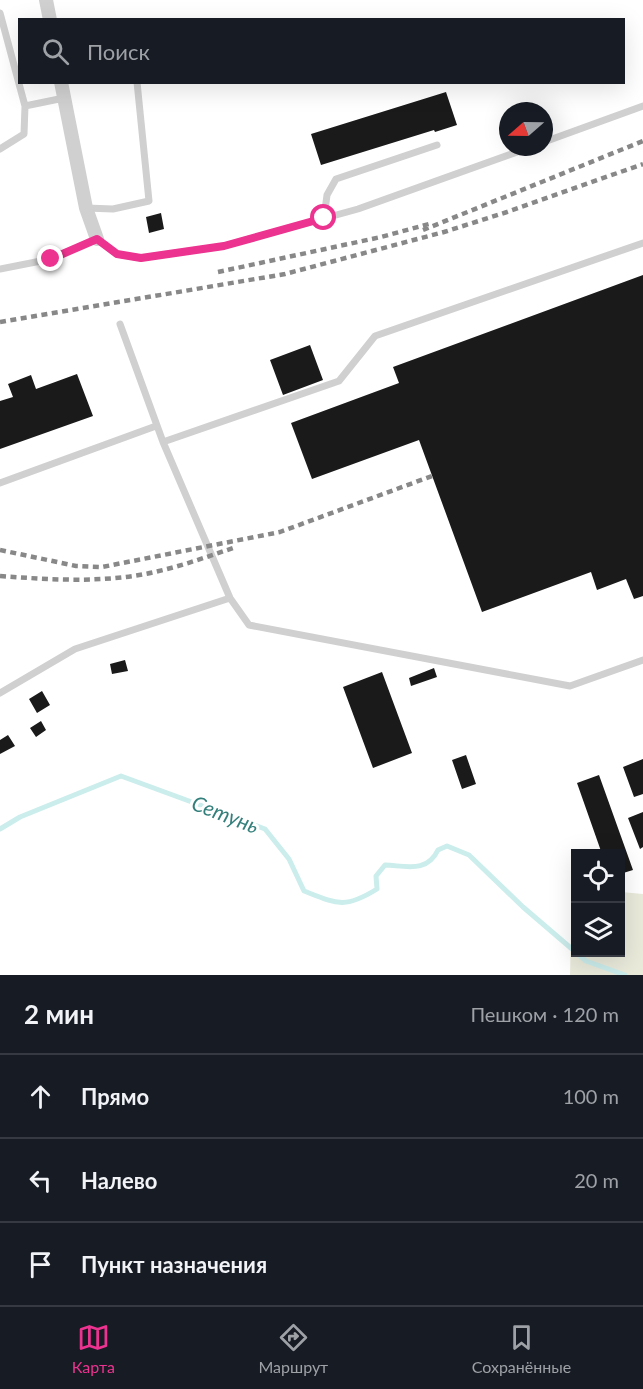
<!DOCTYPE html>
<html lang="ru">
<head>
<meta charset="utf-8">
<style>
  :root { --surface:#171b24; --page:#20242c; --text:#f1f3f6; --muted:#9ea1a6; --line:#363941; --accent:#ec338f }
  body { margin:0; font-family:Lato,sans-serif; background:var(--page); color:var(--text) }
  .controls { position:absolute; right:18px; bottom:18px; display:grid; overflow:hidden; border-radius:0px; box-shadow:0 6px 24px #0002 }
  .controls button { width:54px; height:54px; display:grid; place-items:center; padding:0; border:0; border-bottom:2px solid var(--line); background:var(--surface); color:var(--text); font:30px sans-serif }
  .compass { position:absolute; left:499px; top:102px; width:54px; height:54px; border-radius:50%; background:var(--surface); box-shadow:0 6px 24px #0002; rotate:250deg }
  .stop { position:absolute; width:18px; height:18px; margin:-14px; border:4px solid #ec338f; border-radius:50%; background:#fff }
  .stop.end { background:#ec338f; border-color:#fff; box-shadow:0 2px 6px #0008 }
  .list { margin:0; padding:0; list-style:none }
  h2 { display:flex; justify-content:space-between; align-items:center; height:78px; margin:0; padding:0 24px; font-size:26px }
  h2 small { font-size:20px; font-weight:400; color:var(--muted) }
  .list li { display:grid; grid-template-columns:39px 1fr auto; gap:18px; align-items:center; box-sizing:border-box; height:84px; padding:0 24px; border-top:2px solid var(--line) }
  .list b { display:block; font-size:22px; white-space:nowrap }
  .list em { font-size:20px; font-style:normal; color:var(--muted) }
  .icon { flex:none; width:33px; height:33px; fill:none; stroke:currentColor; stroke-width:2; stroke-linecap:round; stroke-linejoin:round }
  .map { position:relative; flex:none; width:643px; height:975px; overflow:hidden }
  .search { position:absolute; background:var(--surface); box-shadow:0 6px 24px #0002; left:18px; right:18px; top:18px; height:66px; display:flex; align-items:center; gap:15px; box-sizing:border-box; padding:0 21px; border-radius:0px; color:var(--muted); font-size:22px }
  .sheet { height:330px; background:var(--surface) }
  nav { display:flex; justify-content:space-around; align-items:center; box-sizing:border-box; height:84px; border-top:2px solid var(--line); background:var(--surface); font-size:16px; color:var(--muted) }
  nav a { display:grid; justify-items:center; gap:3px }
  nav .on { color:var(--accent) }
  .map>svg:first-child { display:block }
</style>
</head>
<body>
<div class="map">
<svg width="643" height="975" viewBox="0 0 643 975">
  <rect width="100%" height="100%" fill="#fff"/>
  <!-- green -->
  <path fill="#eaeadb" d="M621 892 643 894V975H570L571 934 575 928 576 952H620Z"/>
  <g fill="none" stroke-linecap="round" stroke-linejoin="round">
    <!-- stream -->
    <path stroke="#cbedec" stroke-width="5" d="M0 829 20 817 121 776 265 829 289 859 304 891C337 904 345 909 377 889L376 876 385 865C407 866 427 873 438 850L447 846 469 855 523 907 586 961 625 975"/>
  </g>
  <!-- building -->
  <path fill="#1a1a1a" d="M446 92 457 125 435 132 434 130 321 165 311 134Z
    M161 213 164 229 149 233 146 217Z
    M643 275V596L634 599 626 579 597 590 591 572 482 612 419 440 312 479 291 423 399 383 393 367Z
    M310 345 323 380 283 395 270 360Z
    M77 374 93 416 0 449V401L13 397 8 384 31 375 36 389Z
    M125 660 128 671 112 674 110 664Z
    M434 668 437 677 411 686 409 678Z
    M382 672 412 753 373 768 343 687Z
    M42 691 50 705 37 713 29 699Z
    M41 721 46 730 36 737 30 728Z
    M8 735 15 746 0 754V740Z
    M466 755 476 784 462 789 452 760Z
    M643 759V794L634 797 623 767Z
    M599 775 633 870 620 874V854H602L577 783Z
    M643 812V847L640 849 628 818Z"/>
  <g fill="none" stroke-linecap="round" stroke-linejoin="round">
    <!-- service -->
    <path stroke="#d0d0d0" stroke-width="7" d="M0 13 25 106
      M544 142 643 106
      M0 149 24 134 25 106 64 98
      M86 208 113 209 149 201 137 82
      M324 218 327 195 336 179 437 145
      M0 269 51 259 97 239 117 254 141 258 224 246 358 209 531 147
      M120 324 163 442 230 598 249 625 570 686 643 660
      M163 442 339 381 375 336 643 243
      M0 483 156 426
      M0 693 75 649 230 598"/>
    <!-- minor -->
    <path stroke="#d0d0d0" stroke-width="14" d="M46 0 50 20
      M61 82 86 208 97 239"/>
    <!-- rail -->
    <path stroke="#888" stroke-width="4.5" stroke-dasharray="6 4.5" stroke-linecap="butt" d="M423 230 643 141
      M218 272 381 237 429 224
      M0 322 285 274 444 232 507 212 643 164
      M0 550 76 566 102 567 280 532 432 476
      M0 576C42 579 84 582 125 577 162 573 198 560 233 548"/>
  </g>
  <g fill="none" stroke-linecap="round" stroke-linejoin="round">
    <!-- route -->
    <path stroke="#ec338f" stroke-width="8" d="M51 259 97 239 117 254 141 258 224 246 324 218"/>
  </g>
  <g text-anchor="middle" stroke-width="6" stroke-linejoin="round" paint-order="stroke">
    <!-- water labels -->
    <g font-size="21" font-style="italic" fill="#337f7b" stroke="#fff">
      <text transform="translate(225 815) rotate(21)" y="7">Сетунь</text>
    </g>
  </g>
</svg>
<div class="controls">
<button><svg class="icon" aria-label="locate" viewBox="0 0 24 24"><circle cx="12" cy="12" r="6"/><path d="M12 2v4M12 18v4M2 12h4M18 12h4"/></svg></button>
<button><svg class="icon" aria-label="layers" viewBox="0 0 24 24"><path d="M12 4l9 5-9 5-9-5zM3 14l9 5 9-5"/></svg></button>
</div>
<svg class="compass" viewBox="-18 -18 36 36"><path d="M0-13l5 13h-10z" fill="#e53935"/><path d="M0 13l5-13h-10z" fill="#9ea1a6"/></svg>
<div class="stop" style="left:324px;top:218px"></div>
<div class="stop end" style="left:51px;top:259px"></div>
<div class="search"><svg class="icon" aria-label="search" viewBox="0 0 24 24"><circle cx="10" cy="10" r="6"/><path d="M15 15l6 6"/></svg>Поиск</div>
</div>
<section class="sheet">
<h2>2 мин<small>Пешком · 120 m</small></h2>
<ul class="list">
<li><svg class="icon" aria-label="ahead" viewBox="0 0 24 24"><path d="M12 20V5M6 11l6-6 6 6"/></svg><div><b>Прямо</b></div><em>100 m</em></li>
<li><svg class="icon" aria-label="left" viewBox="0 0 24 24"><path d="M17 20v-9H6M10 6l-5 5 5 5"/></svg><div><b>Налево</b></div><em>20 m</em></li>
<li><svg class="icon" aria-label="arrive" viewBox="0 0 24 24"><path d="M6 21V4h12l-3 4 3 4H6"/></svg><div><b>Пункт назначения</b></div></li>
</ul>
</section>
<nav>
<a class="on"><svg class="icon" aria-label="map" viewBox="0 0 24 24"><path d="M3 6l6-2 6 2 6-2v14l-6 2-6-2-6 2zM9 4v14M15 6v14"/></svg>Карта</a>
<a><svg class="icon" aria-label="directions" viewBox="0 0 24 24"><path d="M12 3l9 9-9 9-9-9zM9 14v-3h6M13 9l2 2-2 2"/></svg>Маршрут</a>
<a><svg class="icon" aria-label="saved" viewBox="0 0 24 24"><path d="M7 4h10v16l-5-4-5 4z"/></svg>Сохранённые</a>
</nav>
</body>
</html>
